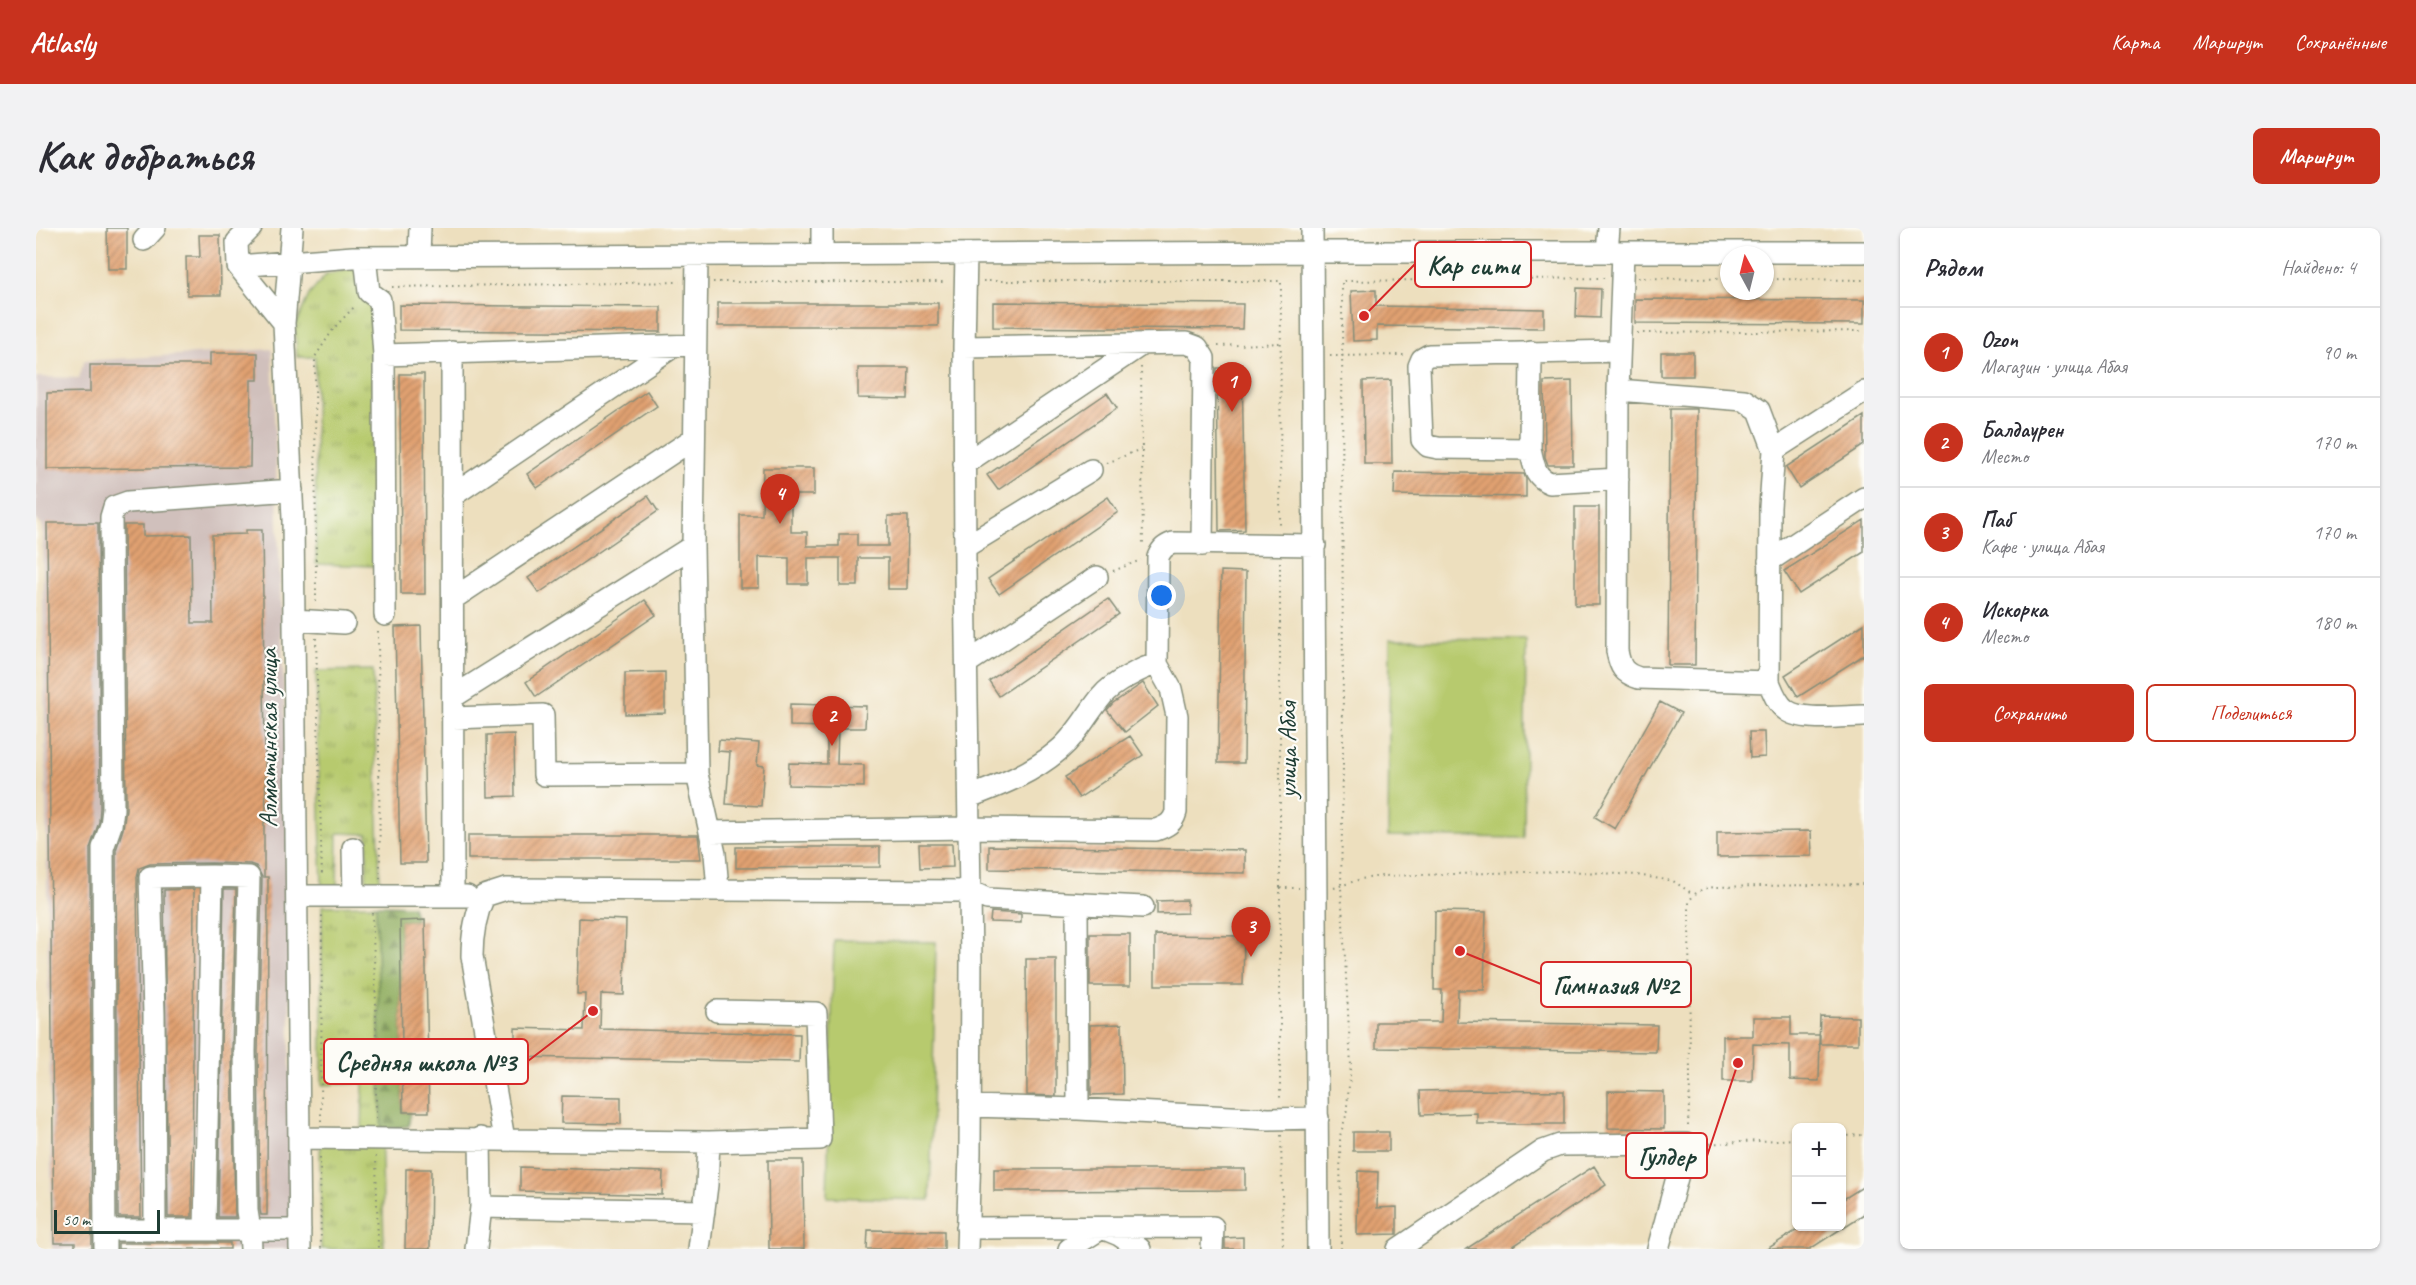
<!DOCTYPE html>
<html lang="ru">
<head>
<meta charset="utf-8">
<style>
  :root { --surface:#fff; --page:#f2f2f3; --text:#2b2b33; --muted:#7c7c81; --line:#e1e1e2; --accent:#c8321e }
  body { margin:0; font-family:Caveat,sans-serif; background:var(--page); color:var(--text) }
  .controls { position:absolute; right:18px; bottom:18px; display:grid; overflow:hidden; border-radius:9px; box-shadow:0 2px 4px #0004 }
  .controls button { width:54px; height:54px; display:grid; place-items:center; padding:0; border:0; border-bottom:2px solid var(--line); background:var(--surface); color:var(--text); font:30px sans-serif }
  .compass { position:absolute; left:1684px; top:18px; width:54px; height:54px; border-radius:50%; background:var(--surface); box-shadow:0 2px 4px #0004; rotate:353deg }
  .scale { position:absolute; left:18px; bottom:15px; width:106px; box-sizing:border-box; padding-left:6px; border:3px solid #1f3d34; border-top:0; font-size:16px; line-height:21px; white-space:nowrap; color:#1f3d34; -webkit-text-stroke:4px #fdfcf7; paint-order:stroke }
  .you { position:absolute; left:1126px; top:368px; width:21px; height:21px; margin:-15px; border:4px solid #fff; border-radius:50%; background:#1a73e8; box-shadow:0 0 0 9px #1a73e833 }
  .badge { display:grid; place-items:center; width:39px; height:39px; border-radius:50%; background:var(--accent); color:#fff; font-size:20px; font-weight:700 }
  .pin { position:absolute; translate:-50% -50px; filter:drop-shadow(0 2px 3px #0008) }
  .pin::after { content:''; position:absolute; top:32px; width:21px; height:18px; background:inherit; clip-path:polygon(0 0,100% 0,50% 100%) }
  .list { margin:0; padding:0; list-style:none }
  h2 { display:flex; justify-content:space-between; align-items:center; height:78px; margin:0; padding:0 24px; font-size:26px }
  h2 small { font-size:20px; font-weight:400; color:var(--muted) }
  .list li { display:grid; grid-template-columns:39px 1fr auto; gap:18px; align-items:center; box-sizing:border-box; height:90px; padding:0 24px; border-top:2px solid var(--line) }
  .list b { display:block; font-size:22px; white-space:nowrap }
  .list p { margin:0; font-size:20px; white-space:nowrap; color:var(--muted) }
  .list em { font-size:20px; font-style:normal; color:var(--muted) }
  .actions { display:flex; gap:12px; padding:18px 24px }
  .actions a { flex:1; padding:14px 0; border:2px solid var(--accent); border-radius:9px; text-align:center; font-size:21px; color:var(--accent) }
  .actions .main { background:var(--accent); color:#fff }
  .map { position:relative; flex:none; width:1828px; height:1021px; overflow:hidden; border-radius:9px }
  header { display:flex; align-items:center; gap:36px; box-sizing:border-box; height:84px; padding:0 30px; background:var(--accent); color:#fff }
  header strong { font-size:28px }
  nav { display:flex; gap:33px; margin-inline-start:auto; font-size:21px }
  .intro { display:flex; align-items:center; justify-content:space-between; box-sizing:border-box; height:144px; padding:0 36px }
  h1 { margin:0; font-size:42px }
  .button { padding:15px 27px; border-radius:9px; background:var(--accent); color:#fff; font-size:21px; font-weight:700 }
  main { display:flex; gap:36px; padding:0 36px }
  aside { flex:1; background:var(--surface); border-radius:9px; box-shadow:0 2px 4px #0004 }
  .map>svg:first-child { display:block }
</style>
</head>
<body>
<header>
<strong>Atlasly</strong>
<nav><a>Карта</a><a>Маршрут</a><a>Сохранённые</a></nav>
</header>
<div class="intro"><h1>Как добраться</h1><a class="button">Маршрут</a></div>
<main>
<div class="map">
<svg width="1828" height="1021" viewBox="0 0 1828 1021">
  <defs>
    <pattern id="grass-tufts" width="24" height="20" patternUnits="userSpaceOnUse" patternTransform="scale(1.5)"><rect width="24" height="20" fill="#b7ca6e"/><path d="M3 7l-1-3M5 7V3M7 7l1-3M15 17l-1-3M17 17v-4M19 17l1-3" fill="none" stroke="#94a55b"/></pattern>
    <pattern id="forest-firs" width="22" height="20" patternUnits="userSpaceOnUse" patternTransform="scale(1.5)"><rect width="22" height="20" fill="#91ae61"/><path d="M5 1l3.5 6h-7zM16 11l3.5 6h-7z" fill="#768f51"/></pattern>
    <pattern id="building-hatch" width="6" height="6" patternUnits="userSpaceOnUse" patternTransform="scale(1.5)"><rect width="6" height="6" fill="#e1a171"/><path d="M-1 1l2-2M0 6l6-6M5 7l2-2" fill="none" stroke="#b6845e"/></pattern>
  </defs>
  <rect width="100%" height="100%" fill="#fdfcf7"/>
  <filter id="ink" filterUnits="userSpaceOnUse"><feTurbulence type="fractalNoise" baseFrequency=".0167" numOctaves="2"/><feDisplacementMap in="SourceGraphic" scale="12" xChannelSelector="R" yChannelSelector="G"/><feConvolveMatrix kernelMatrix="1 2 1 2 8 2 1 2 1" color-interpolation-filters="sRGB"/></filter>
  <filter id="wash" filterUnits="userSpaceOnUse"><feTurbulence type="fractalNoise" baseFrequency=".008" numOctaves="4" result="noise"/><feDisplacementMap in="SourceGraphic" scale="24" xChannelSelector="R" yChannelSelector="G"/><feGaussianBlur stdDeviation="1.35" result="paint"/><feColorMatrix in="noise" values="0 0 0 0 0 0 0 0 0 0 0 0 0 0 0 0 0 1.4 0 .05"/><feComposite in="paint" operator="in"/></filter>
  <g filter="url(#wash)">
    <rect width="100%" height="100%" fill="#eddfbe"/>
    <!-- industrial -->
    <path fill="#d0c0bc" d="M236 121 254 640V1021H16L6 299 0 291V149L43 150 48 133Z"/>
    <!-- grass -->
    <path fill="url(#grass-tufts)" stroke="#6b8451" stroke-width="1.5" d="M330 37 344 72 337 128 338 338 280 336 279 129H261L259 98 273 67 290 47Z
      M337 442 344 654 330 655 332 606 302 605 301 658 286 660 280 443Z
      M340 677 348 1021H285L284 910H326L327 855 286 857V678Z"/>
    <!-- forest -->
    <path fill="url(#forest-firs)" stroke="#58764a" stroke-width="1.5" d="M340 677 376 678 380 692 364 693 367 884H374L373 898 346 901Z"/>
    <!-- pitch -->
    <path fill="#b7ca6e" stroke="#6b8451" stroke-width="1.5" d="M1354 411 1490 412 1488 610 1352 608Z
      M798 712 900 714 894 972 791 969Z"/>
    <g id="blocks">
      <!-- building -->
      <path fill="url(#building-hatch)" d="M71 0H91V41H72Z
        M163 7H184L185 67H151L150 29H164Z
        M1541 60 1565 61 1564 90 1540 89Z
        M1340 62V78L1508 81V100L1341 98V112L1317 113 1315 63Z
        M1599 71 1828 72V96L1599 95Z
        M957 74 1207 76 1206 101 957 99Z
        M682 75H902V98H682Z
        M363 77 625 79V104L363 102Z
        M1625 124H1657V148H1625Z
        M174 125H222V152H215L214 239 11 241V165L54 164V137H174Z
        M822 140H873L872 171 822 170Z
        M1181 140H1206L1209 302 1183 303Z
        M364 146H388L389 366H365Z
        M1355 152 1356 236H1328L1327 153Z
        M1536 153 1537 237H1512L1509 229 1508 154Z
        M611 163 621 178 501 260 491 246Z
        M1071 165 1081 180 962 262 951 247Z
        M1634 181H1661L1659 437H1632Z
        M1828 188V217L1763 260 1750 239Z
        M727 240H778V267H755V304H771V318H803V306H821V318H852V288H872L871 361H852V330H822V358H804V330H772V356H753V330L723 329V360H704V287H726Z
        M1359 244 1488 246 1490 251V269L1358 267Z
        M612 268 622 283 503 365 492 350Z
        M1072 269 1082 284 963 366 952 351Z
        M1539 279H1563V377H1539Z
        M1828 292V324L1763 366 1748 343Z
        M11 295H62L64 580 63 594 54 620 56 1021H39V1015H18Z
        M88 297H107V308L155 307 156 395H177L176 307 210 306V302H226L230 594H228V649H232L231 987H225L224 982 222 823 226 649 220 638 214 636 176 635 114 636 103 640 101 649 105 989H82L80 622 87 601 90 581Z
        M1185 343 1210 344 1208 535H1182Z
        M1072 371 1083 386 963 468 953 453Z
        M609 372 620 387 500 469 490 454Z
        M1828 396V427L1762 469 1749 447Z
        M385 398 390 635H364L359 399Z
        M629 444V485L589 486V445Z
        M1107 455 1122 478 1089 504 1071 482 1077 475Z
        M1624 474 1645 485 1579 601 1559 589Z
        M754 476 830 478 829 500H802L801 536 828 537V559L752 557 753 535 791 536V499L754 498Z
        M1713 504H1728L1729 529 1714 530Z
        M478 506 479 568 452 569 451 507Z
        M1094 508 1107 527 1043 570 1029 549Z
        M683 512 723 515 721 537 728 538 725 578 690 576 694 524 682 523Z
        M1775 603 1776 628 1681 629V604Z
        M432 607H662L665 631H432Z
        M883 616H916L917 639 884 640Z
        M953 618 1209 622V645L953 641Z
        M700 619H844V639L700 640Z
        M158 661 156 989H132L128 662Z
        M188 661H200L196 823 199 989H182Z
        M1151 672V685L1121 686V673Z
        M1399 683 1450 684 1448 762H1422L1421 794 1621 797 1620 824 1340 820V794H1405L1406 762H1398Z
        M955 684 985 686V695L954 694Z
        M543 690 590 692 588 767 565 766 564 801 764 806 763 834 479 829V800L548 802 549 766H541Z
        M389 692 393 884H367L364 693Z
        M1054 706H1094V758H1054Z
        M1119 707 1208 708 1207 757H1119Z
        M990 731H1020V868L991 867Z
        M1784 788 1822 789V816H1783Z
        M1717 789H1755V807H1784L1783 853 1754 852V817L1717 816 1716 853H1687V808H1717Z
        M1086 796 1087 866 1055 867 1054 797Z
        M1433 862 1528 863V896H1441V885L1385 887 1384 863Z
        M1572 863 1628 864V901L1572 900Z
        M526 868 585 869V896L525 895Z
        M1317 904H1353V923H1317Z
        M732 932H767L768 1021H733Z
        M1558 938 1570 957 1473 1021H1430Z
        M484 939 627 944 626 967 484 963Z
        M370 941H395L394 1021H369Z
        M958 941H1209V962L958 963Z
        M1322 943 1342 944 1341 980 1361 979V1006L1321 1007Z
        M1828 958V986L1774 1021H1731L1766 999H1806V972Z
        M832 1002 908 1003V1021H831Z
        M1207 1009V1021H1189V1010Z
        M82 1015H194V1021H82Z"/>
    </g>
  </g>
  <g filter="url(#ink)">
    <use href="#blocks" fill-opacity="0" stroke="#868e79" stroke-width="1.5"/>
    <g fill="none" stroke-linecap="round" stroke-linejoin="round">
      <defs>
        <path id="minor" d="M215 0 201 14 202 38 248 95
          M256 0 248 95 257 291 264 1021
          M1276 0 1282 1021
          M108 12 119 0
          M1571 24 1573 0
          M661 27 657 318 661 546 679 626 682 661
          M786 27V0
          M930 27 928 119 929 344 935 732 934 925 931 1021
          M383 28 384 0
          M329 29 333 64 344 72 348 127 349 387
          M202 38 317 29 1276 24H1828
          M928 119 1150 115 1161 119 1168 130 1166 317
          M416 124 417 668
          M1495 124 1494 221 1402 220 1392 218 1386 212 1383 138 1386 131 1393 127 1582 123
          M348 127 658 117
          M1582 162 1581 423C1584 439 1587 445 1603 450L1733 454 1734 279 1738 222 1723 182 1708 172 1582 162 1587 24
          M1494 221C1498 236 1498 249 1514 255L1582 251
          M1738 222 1828 164
          M928 236 1105 117
          M416 268 638 118
          M929 319 1055 242
          M1733 333 1828 270
          M418 370 657 211
          M258 392 308 395
          M931 435 1061 349
          M1733 454C1737 464 1741 476 1750 482 1765 494 1808 488 1828 488
          M417 469 657 318
          M417 490 507 487 508 547 661 546
          M933 569C965 557 996 545 1023 522 1041 507 1051 486 1066 468 1075 456 1107 439 1121 436
          M674 604 934 600 1120 602C1131 598 1137 595 1140 584L1141 488 1135 461 1121 436 1122 329C1126 320 1129 318 1137 315L1279 317
          M317 620 318 668
          M176 648 213 649 209 823 211 983 214 1002 215 1021
          M261 668H431
          M1041 676 1042 881
          M934 878 1042 881 1233 891 1282 890
          M263 910 673 914 784 911 780 785 681 783
          M468 911 436 728C436 707 439 688 448 668L470 661 934 663 951 671 1107 679
          M445 979 668 983
          M931 1000 1177 999 1176 1021
          M119 1001 118 786 114 649 176 648 169 1001
          M69 1002H264
          M69 1021 67 620 75 597 77 581 75 289 78 279 92 274 256 262
          M440 1021 445 979 444 910
          M663 1021 671 957 673 914
          M1033 1021 1066 1000 1083 1007 1104 1021
          M1362 1021 1507 923 1524 917 1650 916 1622 1021"/>
      </defs>
      <!-- minor casing -->
      <use href="#minor" stroke="#868e79" stroke-width="24"/>
      <!-- path -->
      <path stroke="#868e79" stroke-width="2" stroke-dasharray="1.5 4.5" stroke-linecap="butt" d="M1602 50 1693 51
        M1729 51 1828 52
        M947 53H1245L1244 298
        M677 54H911
        M356 59 644 54
        M1601 105 1828 103
        M1182 118 1244 115
        M1294 128 1369 127
        M1105 139 1107 319
        M1071 235 1105 221
        M1244 334V874
        M1077 343 1105 332
        M280 374 279 129 298 100 320 77
        M342 403 344 652
        M280 410 286 650
        M1244 660H1263
        M1298 660 1325 651 1346 648 1528 643 1601 647 1637 653 1657 666
        M336 685 340 775V892
        M285 893 286 686
        M1652 898 1654 857 1653 674C1659 663 1666 661 1678 659L1828 656
        M1245 907 1247 1021
        M1806 908 1828 907
        M1668 916 1760 911
        M340 928 342 1021
        M284 929 285 1021
        M1305 1021 1304 908 1310 888 1315 838 1305 659 1307 538 1306 53 1569 50"/>
      <!-- minor -->
      <use href="#minor" stroke="#fff" stroke-width="21"/>
    </g>
  </g>
  <g text-anchor="middle" stroke-width="4.5" stroke-linejoin="round" paint-order="stroke">
    <!-- street labels -->
    <g font-size="26" fill="#1f3d34" stroke="#fdfcf7">
      <text transform="translate(232 510) rotate(-90)" y="9">Алматинская улица</text>
      <text transform="translate(1251 522) rotate(-90)" y="9">улица Абая</text>
    </g>
  </g>
  <!-- callouts -->
  <path fill="none" stroke="#d62828" stroke-width="2" d="M1328 88L1379 36M1424 723L1505 756M557 783L492 833M1702 835L1671 928"/>
  <g fill="#d62828" stroke="#fdfcf7" stroke-width="2">
    <circle cx="1328" cy="88" r="6"/>
    <circle cx="1424" cy="723" r="6"/>
    <circle cx="557" cy="783" r="6"/>
    <circle cx="1702" cy="835" r="6"/>
  </g>
  <g fill="#fdfcf7" stroke="#d62828" stroke-width="2">
    <rect x="1379" y="14" width="116" height="45" rx="6"/>
    <rect x="1505" y="734" width="150" height="45" rx="6"/>
    <rect x="288" y="811" width="204" height="45" rx="6"/>
    <rect x="1590" y="905" width="81" height="45" rx="6"/>
  </g>
  <g font-size="27" text-anchor="middle" font-weight="bold" fill="#1f3d34">
    <text x="1437" y="46">Кар сити</text>
    <text x="1580" y="766">Гимназия №2</text>
    <text x="390" y="843">Средняя школа №3</text>
    <text x="1631" y="937">Гулдер</text>
  </g>
</svg>
<div class="controls">
<button>+</button>
<button>−</button>
</div>
<svg class="compass" viewBox="-18 -18 36 36"><path d="M0-13l5 13h-10z" fill="#e53935"/><path d="M0 13l5-13h-10z" fill="#7c7c81"/></svg>
<div class="scale">50 m</div>
<div class="you"></div>
<div class="pin badge" style="left:1196px;top:184px">1</div>
<div class="pin badge" style="left:796px;top:518px">2</div>
<div class="pin badge" style="left:1215px;top:729px">3</div>
<div class="pin badge" style="left:744px;top:296px">4</div>
</div>
<aside>
<h2>Рядом<small>Найдено: 4</small></h2>
<ul class="list">
<li><span class="badge">1</span><div><b>Ozon</b><p>Магазин · улица Абая</p></div><em>90 m</em></li>
<li><span class="badge">2</span><div><b>Балдаурен</b><p>Место</p></div><em>170 m</em></li>
<li><span class="badge">3</span><div><b>Паб</b><p>Кафе · улица Абая</p></div><em>170 m</em></li>
<li><span class="badge">4</span><div><b>Искоркa</b><p>Место</p></div><em>180 m</em></li>
</ul>
<div class="actions"><a class="main">Сохранить</a><a>Поделиться</a></div>
</aside>
</main>
</body>
</html>
